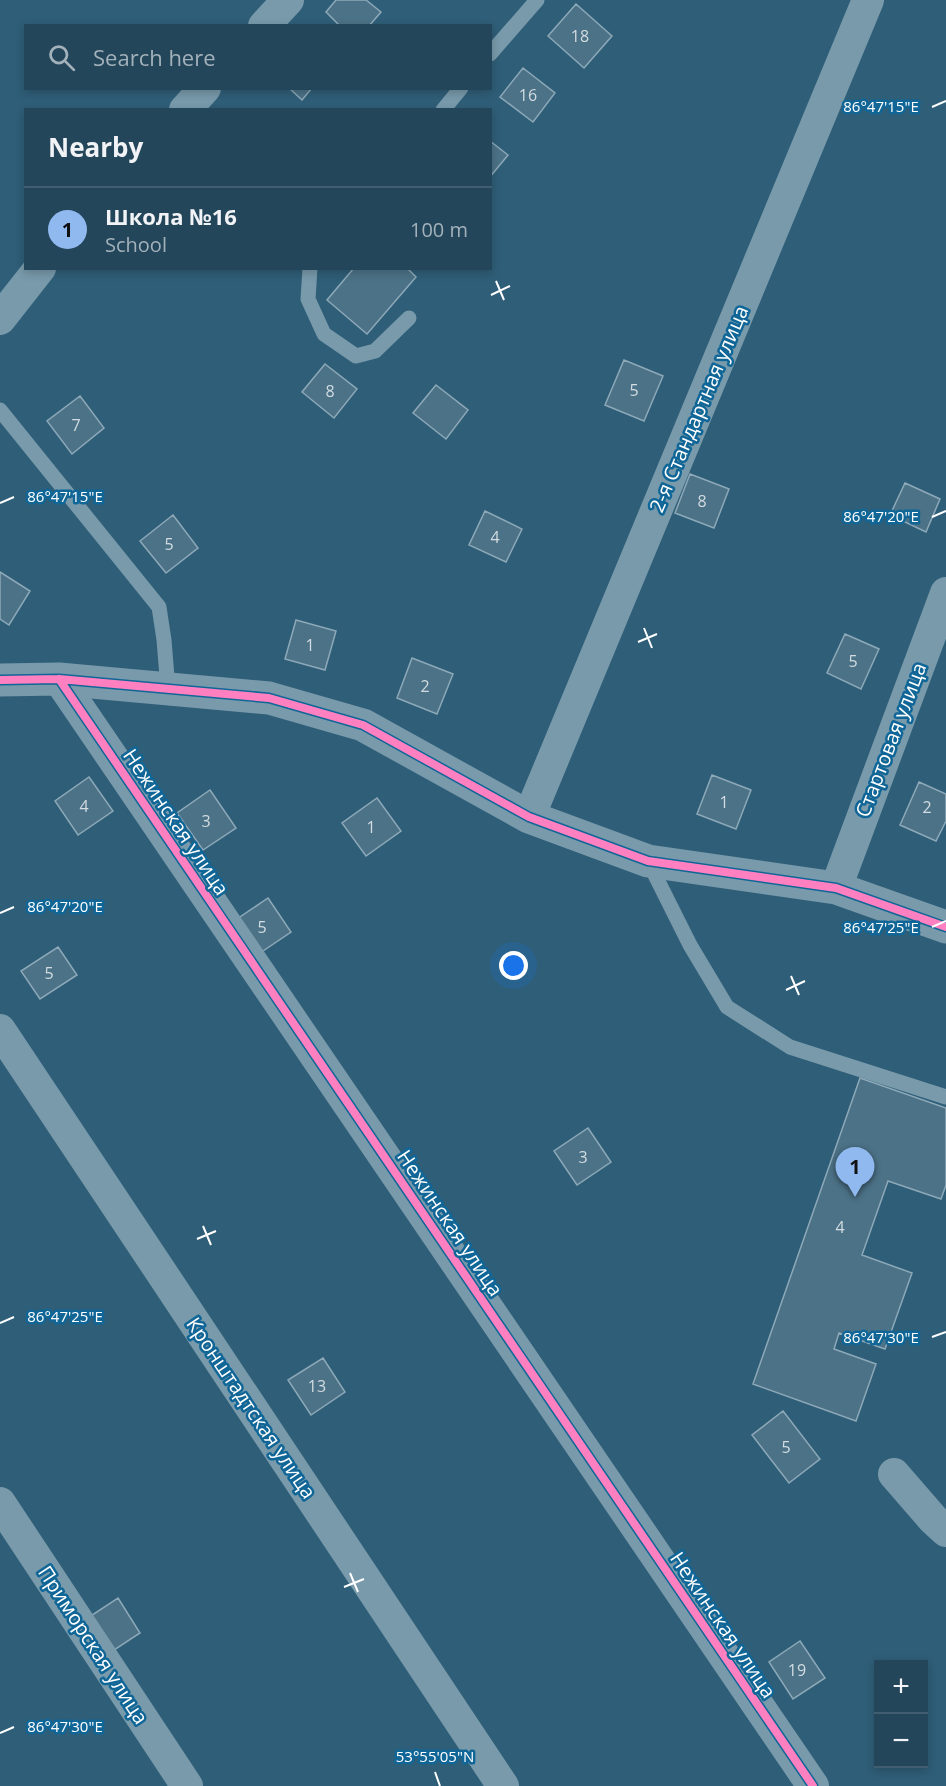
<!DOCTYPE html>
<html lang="en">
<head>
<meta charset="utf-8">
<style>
  :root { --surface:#23465a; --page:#2b4d60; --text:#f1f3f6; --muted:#a3b1bb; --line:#405e70; --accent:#90b9f0 }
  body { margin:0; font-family:"Open Sans",sans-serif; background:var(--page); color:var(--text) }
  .controls { position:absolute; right:18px; bottom:18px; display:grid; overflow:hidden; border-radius:0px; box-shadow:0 3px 9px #0003 }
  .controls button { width:54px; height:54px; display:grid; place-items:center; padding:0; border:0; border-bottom:2px solid var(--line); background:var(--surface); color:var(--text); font:30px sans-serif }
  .you { position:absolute; left:514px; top:966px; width:21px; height:21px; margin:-15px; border:4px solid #fff; border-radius:50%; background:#1a73e8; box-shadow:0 0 0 9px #1a73e833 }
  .badge { display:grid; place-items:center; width:39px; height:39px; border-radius:50%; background:var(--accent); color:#111; font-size:20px; font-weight:700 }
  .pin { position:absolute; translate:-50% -50px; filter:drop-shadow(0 2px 3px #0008) }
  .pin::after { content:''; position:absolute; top:32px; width:21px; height:18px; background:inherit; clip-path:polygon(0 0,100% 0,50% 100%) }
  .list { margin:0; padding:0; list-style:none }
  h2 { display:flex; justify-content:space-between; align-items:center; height:78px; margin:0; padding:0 24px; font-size:26px }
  h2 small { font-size:20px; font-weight:400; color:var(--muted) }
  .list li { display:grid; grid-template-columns:39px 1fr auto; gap:18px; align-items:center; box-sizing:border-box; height:84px; padding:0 24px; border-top:2px solid var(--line) }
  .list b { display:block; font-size:22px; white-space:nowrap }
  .list p { margin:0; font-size:20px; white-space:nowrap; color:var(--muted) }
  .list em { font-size:20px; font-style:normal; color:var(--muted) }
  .icon { flex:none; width:33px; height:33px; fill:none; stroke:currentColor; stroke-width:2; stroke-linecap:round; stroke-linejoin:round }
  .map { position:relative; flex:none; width:946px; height:1786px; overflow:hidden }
  .search { position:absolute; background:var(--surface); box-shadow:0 3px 9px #0003; left:24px; top:24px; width:468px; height:66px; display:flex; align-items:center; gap:15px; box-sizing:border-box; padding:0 21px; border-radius:0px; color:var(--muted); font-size:22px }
  .panel { position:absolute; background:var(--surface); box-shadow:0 3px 9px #0003; left:24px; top:108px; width:468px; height:162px; border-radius:0px }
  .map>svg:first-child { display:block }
</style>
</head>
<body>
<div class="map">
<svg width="946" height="1786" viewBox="0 0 946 1786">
  <rect width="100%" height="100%" fill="#2f5e78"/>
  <!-- building -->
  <path fill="#4c7287" stroke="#8da9b8" stroke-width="1.5" d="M336 0H366L381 12 369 26H340L326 12Z
    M576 4 612 36 584 68 548 36Z
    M523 68 555 93 533 122 500 97Z
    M289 88H312L302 100Z
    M490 141 508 155 490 177Z
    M354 268H407L416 277 367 334 327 300Z
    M624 360 663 376 644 421 605 405Z
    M325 364 357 389 334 418 302 392Z
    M436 385 468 410 446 439 413 413Z
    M80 396 104 428 72 454 47 421Z
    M690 474 729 489 714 528 675 513Z
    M905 483 940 499 926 532 890 515Z
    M485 511 522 529 506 562 469 545Z
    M173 515 198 548 166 573 140 541Z
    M0 572 30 591 9 625 0 619Z
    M296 620 336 631 325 670 285 659Z
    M845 634 879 649 861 689 827 673Z
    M412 658 453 674 437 714 397 698Z
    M712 775 751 790 736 829 697 814Z
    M89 777 113 811 78 835 55 801Z
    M919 782 946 794V821L936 841 900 825Z
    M210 790 236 828 203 850 177 813Z
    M377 798 401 831 366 856 342 823Z
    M268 898 291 932 257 955 234 921Z
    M58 947 77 975 40 999 21 971Z
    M860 1078 946 1108V1185L941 1199 888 1181 862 1255 912 1273 885 1349 839 1333 834 1349 876 1364 856 1421 753 1384Z
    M588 1128 611 1162 577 1185 554 1151Z
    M323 1358 345 1392 311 1415 288 1380Z
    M783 1411 820 1459 789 1483 752 1435Z
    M118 1598 140 1633 105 1656 83 1621Z
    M800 1641 825 1678 793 1699 769 1662Z"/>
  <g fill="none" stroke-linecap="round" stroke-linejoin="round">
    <!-- service -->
    <path stroke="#789aab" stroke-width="15" d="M490 54 537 0
      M443 110 461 88
      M310 268 308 299 324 334 356 356 375 351 409 318
      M0 410 159 607 164 640 168 689
      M648 861 690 945 727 1007 790 1047 946 1097"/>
    <!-- minor -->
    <path stroke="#789aab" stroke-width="32" d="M264 26 288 0
      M185 110 205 88
      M0 319 40 268
      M59 679 813 1786
      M529 817 868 0
      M836 888 946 593
      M0 1030 503 1786
      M894 1474 933 1519 946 1531
      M0 1503 187 1786"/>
    <!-- tertiary -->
    <path stroke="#789aab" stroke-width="33" d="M0 680 59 679 269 698 363 725 529 817 648 861 836 888 946 927"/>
    <defs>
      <path id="cycleway" d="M59 679 813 1786
        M0 680 59 679 269 698 363 725 529 817 648 861 836 888 946 927"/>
    </defs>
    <!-- cycleway casing -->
    <use href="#cycleway" stroke="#106697" stroke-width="11"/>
    <!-- cycleway -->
    <use href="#cycleway" stroke="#ff80c0" stroke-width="8"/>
  </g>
  <!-- ticks -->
  <path fill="none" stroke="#fff" stroke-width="2" d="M932 107 946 101M496 281 504 300M491 295 510 286M0 503 14 497M932 517 946 511M644 628 652 648M638 642 657 634M0 913 14 907M932 927 946 921M791 976 799 995M786 990 805 981M203 1226 211 1245M197 1239 216 1231M0 1323 14 1317M932 1337 946 1332M350 1573 358 1592M344 1587 364 1579M0 1733 14 1727M435 1772 440 1786"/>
  <g text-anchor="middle" stroke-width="5" stroke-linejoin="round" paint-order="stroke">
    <!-- number labels -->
    <g font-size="16" fill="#d2dce1">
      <text x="580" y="42">18</text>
      <text x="528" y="101">16</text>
      <text x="634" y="396">5</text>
      <text x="330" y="397">8</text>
      <text x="76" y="431">7</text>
      <text x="702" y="507">8</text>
      <text x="495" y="543">4</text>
      <text x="169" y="550">5</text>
      <text x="310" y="651">1</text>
      <text x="853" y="667">5</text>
      <text x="425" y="692">2</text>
      <text x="724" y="808">1</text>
      <text x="84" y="812">4</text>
      <text x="927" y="813">2</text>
      <text x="206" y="827">3</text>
      <text x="371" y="833">1</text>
      <text x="262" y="933">5</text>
      <text x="49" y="979">5</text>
      <text x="583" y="1163">3</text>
      <text x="840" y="1233">4</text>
      <text x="317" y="1392">13</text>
      <text x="786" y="1453">5</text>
      <text x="797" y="1676">19</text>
    </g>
    <!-- street labels -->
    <g font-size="20" fill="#fff" stroke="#106697">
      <text transform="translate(699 409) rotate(-67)" y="7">2-я Стандартная улица</text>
      <text transform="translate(891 740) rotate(-69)" y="7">Стартовая улица</text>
      <text transform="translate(176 822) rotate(56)" y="7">Нежинская улица</text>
      <text transform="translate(450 1223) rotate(56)" y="7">Нежинская улица</text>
      <text transform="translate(251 1408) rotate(56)" y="7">Кронштадтская улица</text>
      <text transform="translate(723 1625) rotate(56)" y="7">Нежинская улица</text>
      <text transform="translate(93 1645) rotate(57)" y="7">Приморская улица</text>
    </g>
  </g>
  <g font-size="15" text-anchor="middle" fill="#fff" stroke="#106697" stroke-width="5" stroke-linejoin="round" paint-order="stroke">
    <text x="881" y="112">86°47'15"E</text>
    <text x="65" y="502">86°47'15"E</text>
    <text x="881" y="522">86°47'20"E</text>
    <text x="65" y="912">86°47'20"E</text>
    <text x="881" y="933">86°47'25"E</text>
    <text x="65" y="1322">86°47'25"E</text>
    <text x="881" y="1343">86°47'30"E</text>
    <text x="65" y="1732">86°47'30"E</text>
    <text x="435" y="1762">53°55'05"N</text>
  </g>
</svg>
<div class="controls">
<button>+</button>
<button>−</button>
</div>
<div class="you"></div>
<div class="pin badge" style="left:855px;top:1197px">1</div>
<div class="search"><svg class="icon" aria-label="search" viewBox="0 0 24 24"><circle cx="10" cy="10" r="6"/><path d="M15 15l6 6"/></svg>Search here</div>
<section class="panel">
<h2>Nearby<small></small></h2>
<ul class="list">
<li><span class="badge">1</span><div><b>Школа №16</b><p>School</p></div><em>100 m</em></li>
</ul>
</section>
</div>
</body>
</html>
